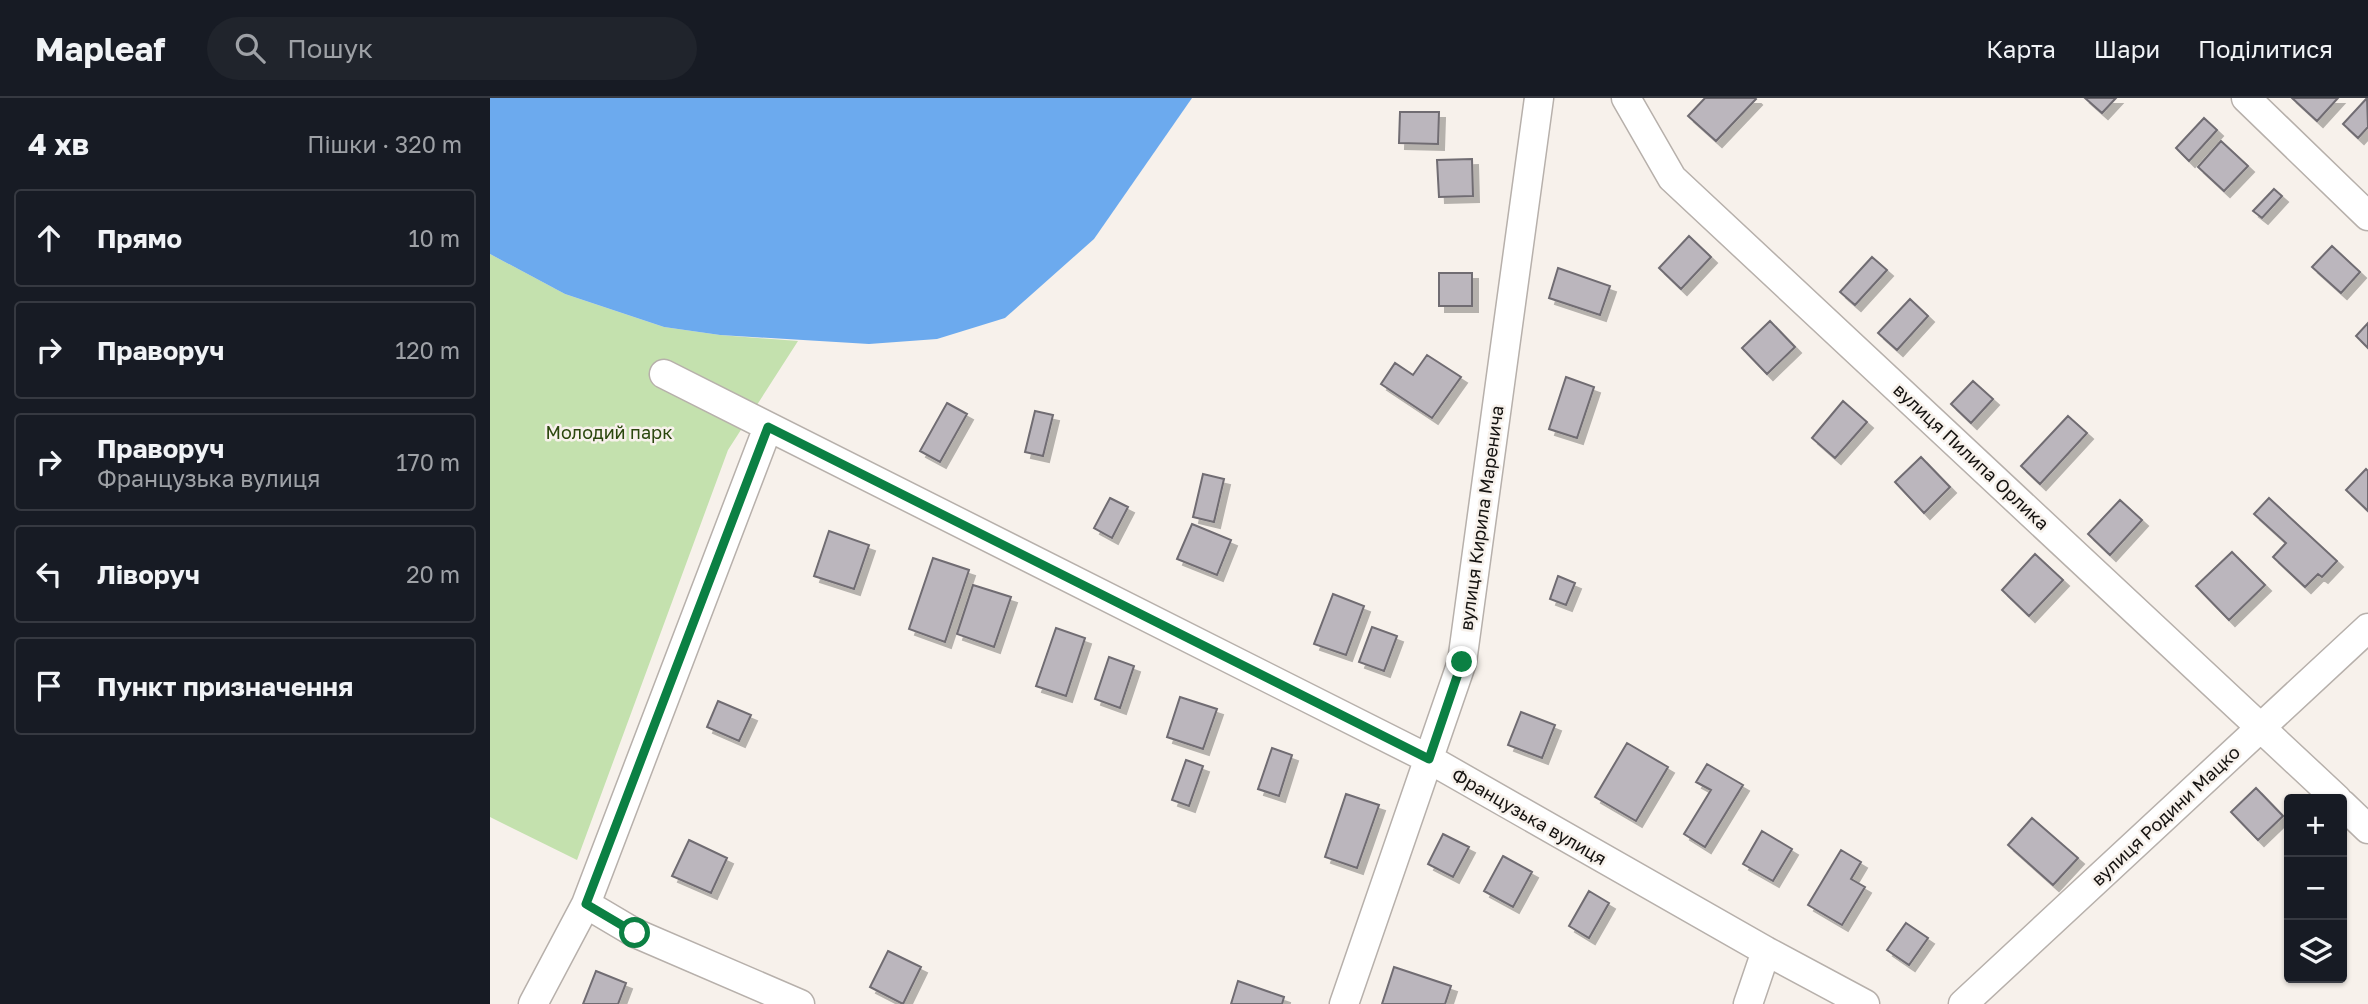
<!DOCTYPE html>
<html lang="uk">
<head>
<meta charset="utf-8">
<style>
  :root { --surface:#171b24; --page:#20242c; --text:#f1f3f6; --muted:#9ea1a6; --line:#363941 }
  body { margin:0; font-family:"Golos Text",sans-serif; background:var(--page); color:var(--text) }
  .controls { position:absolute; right:21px; bottom:21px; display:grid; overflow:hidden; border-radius:7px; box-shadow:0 2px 5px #0004 }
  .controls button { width:63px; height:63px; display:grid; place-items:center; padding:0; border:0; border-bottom:2px solid var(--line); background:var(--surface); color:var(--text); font:35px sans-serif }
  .stop { position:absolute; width:21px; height:21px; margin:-16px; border:5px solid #0b8043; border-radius:50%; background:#fff }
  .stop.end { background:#0b8043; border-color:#fff; box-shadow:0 2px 7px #0008 }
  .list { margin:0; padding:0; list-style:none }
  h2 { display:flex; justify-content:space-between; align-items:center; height:91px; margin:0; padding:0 28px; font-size:30px }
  h2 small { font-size:23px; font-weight:400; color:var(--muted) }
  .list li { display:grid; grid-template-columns:46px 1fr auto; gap:21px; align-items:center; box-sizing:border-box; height:98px; margin:0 14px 14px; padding:0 14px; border:2px solid var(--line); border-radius:7px }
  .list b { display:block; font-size:26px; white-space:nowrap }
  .list p { margin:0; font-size:23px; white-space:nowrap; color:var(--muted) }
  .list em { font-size:23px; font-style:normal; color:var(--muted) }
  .icon { flex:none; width:38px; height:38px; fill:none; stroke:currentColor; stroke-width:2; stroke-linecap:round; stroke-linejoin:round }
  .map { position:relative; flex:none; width:1878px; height:906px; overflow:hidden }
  header { display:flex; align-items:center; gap:42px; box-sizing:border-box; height:98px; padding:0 35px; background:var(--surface); border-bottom:2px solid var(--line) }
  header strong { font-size:33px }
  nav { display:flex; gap:38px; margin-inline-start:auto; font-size:24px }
  .search { width:490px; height:63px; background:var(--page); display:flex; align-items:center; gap:18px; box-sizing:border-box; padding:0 24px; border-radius:38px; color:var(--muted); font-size:26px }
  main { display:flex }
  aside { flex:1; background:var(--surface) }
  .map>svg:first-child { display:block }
</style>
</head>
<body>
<header>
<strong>Mapleaf</strong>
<div class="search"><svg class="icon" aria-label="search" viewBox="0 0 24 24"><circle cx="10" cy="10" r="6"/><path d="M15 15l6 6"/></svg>Пошук</div>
<nav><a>Карта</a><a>Шари</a><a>Поділитися</a></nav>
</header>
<main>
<aside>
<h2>4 хв<small>Пішки · 320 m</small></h2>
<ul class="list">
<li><svg class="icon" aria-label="ahead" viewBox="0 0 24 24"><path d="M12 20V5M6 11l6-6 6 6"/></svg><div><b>Прямо</b></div><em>10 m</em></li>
<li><svg class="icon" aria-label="right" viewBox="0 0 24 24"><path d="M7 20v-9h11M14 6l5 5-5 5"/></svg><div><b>Праворуч</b></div><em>120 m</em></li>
<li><svg class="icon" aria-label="right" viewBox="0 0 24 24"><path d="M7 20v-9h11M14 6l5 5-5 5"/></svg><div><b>Праворуч</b><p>Французька вулиця</p></div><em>170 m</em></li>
<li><svg class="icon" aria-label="left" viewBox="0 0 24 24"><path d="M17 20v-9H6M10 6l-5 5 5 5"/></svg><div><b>Ліворуч</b></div><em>20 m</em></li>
<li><svg class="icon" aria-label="arrive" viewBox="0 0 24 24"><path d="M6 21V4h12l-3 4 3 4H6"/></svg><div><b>Пункт призначення</b></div></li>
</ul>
</aside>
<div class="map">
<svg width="1878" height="906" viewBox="0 0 1878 906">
  <defs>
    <filter id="shadow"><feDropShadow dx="6" dy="6" stdDeviation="0" flood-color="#0004"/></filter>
  </defs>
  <rect width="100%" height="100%" fill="#f7f1eb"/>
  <!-- green -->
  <path fill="#c4e1ae" d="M0 156 75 196 174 229 230 237 308 243 238 352 87 762 0 719Z"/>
  <!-- water -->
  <path fill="#6caaee" d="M0 0H702L604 141 515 220 447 241 379 246 230 237 174 229 75 196 0 156Z"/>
  <!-- building -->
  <path fill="#bbb6bd" stroke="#706c72" stroke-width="2" filter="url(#shadow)" d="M1215 0H1265L1266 1 1226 43 1198 18Z
    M1595 0H1626L1612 15Z
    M1802 0H1848L1827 23Z
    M1877 0 1878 29 1868 40 1853 26Z
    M910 14H949L948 46 909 45Z
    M1714 20 1727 32 1699 63 1686 50Z
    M1731 43 1758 68 1734 93 1708 69Z
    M982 61 983 98 949 99 947 62Z
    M1784 91 1792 98 1772 120 1763 113Z
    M1199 138 1221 159 1191 191 1169 170Z
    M1842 148 1870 174 1851 195 1822 169Z
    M1382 159 1397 172 1365 207 1350 194Z
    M1068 170 1120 188 1110 217 1059 200Z
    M949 175H982V208H949Z
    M1420 201 1438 218 1407 252 1388 235Z
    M1280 223 1305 249 1277 276 1252 250Z
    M1878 225V250L1866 238Z
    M937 257 971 279 942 320 891 286 905 265 923 277Z
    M1076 279 1104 289 1087 340 1059 331Z
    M1483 283 1503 301 1481 325 1461 306Z
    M1353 303 1377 324 1345 360 1322 340Z
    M457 305 477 316 450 364 430 353Z
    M545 313 563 317 553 358 535 354Z
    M1578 318 1597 335 1550 386 1531 368Z
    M1431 359 1460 389 1434 415 1405 384Z
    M1876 371 1878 373V413L1856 392Z
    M713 376 734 381 724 424 703 419Z
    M620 400 638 409 622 440 604 430Z
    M1779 400 1847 463 1832 479 1828 476 1815 489 1783 459 1796 445 1764 416Z
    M1630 402 1652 422 1620 457 1598 436Z
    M702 426 741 442 727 477 687 461Z
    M339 433 379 447 364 491 324 478Z
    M1742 454 1775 487 1739 522 1706 488Z
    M1545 456 1573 482 1539 518 1512 492Z
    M443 460 479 472 455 544 419 531Z
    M1068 478 1085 485 1076 507 1060 501Z
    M483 487 521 499 504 549 467 536Z
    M843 496 874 508 856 557 824 546Z
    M882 529 907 538 894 573 869 564Z
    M566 530 595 540 576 598 546 588Z
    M619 559 644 568 630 610 605 601Z
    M690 599 727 611 713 651 677 639Z
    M228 603 261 617 249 643 217 629Z
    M1031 614 1065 627 1052 660 1018 647Z
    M1137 645 1178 669 1146 723 1105 699Z
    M782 650 802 657 789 698 768 691Z
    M696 662 713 668 699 708 682 702Z
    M1217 666 1253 687 1215 749 1194 736 1221 692 1206 684Z
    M1766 690 1793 718 1768 742 1741 714Z
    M856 696 889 707 867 770 835 759Z
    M1542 720 1588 760 1563 787 1518 747Z
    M1272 733 1302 751 1283 783 1253 766Z
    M953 736 979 749 963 779 938 766Z
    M199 742 237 760 221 795 182 778Z
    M1351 752 1371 764 1361 781 1375 789 1352 827 1318 807Z
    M1013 758 1042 774 1023 809 994 793Z
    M1099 793 1119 805 1099 840 1079 828Z
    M1416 825 1438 840 1419 867 1397 852Z
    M398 853 431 869 413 906 380 889Z
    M904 869 961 888 955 906H892Z
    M106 873 136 885 128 906H93Z
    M748 883 794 899 792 906H741Z"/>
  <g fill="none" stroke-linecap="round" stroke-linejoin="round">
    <defs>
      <path id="street" d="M1136 0 1182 80 1847 701
        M1756 0 1878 118
        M174 276 939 661 1276 853 1375 906
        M278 329 96 806 145 835 310 906
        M1852 706 1878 731
        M43 906 96 806
        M854 906 972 564 1049 0
        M1258 906 1276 853
        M1473 906 1878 530"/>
    </defs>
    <!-- street casing -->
    <use href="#street" stroke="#b7b0ab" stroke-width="31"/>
    <!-- street -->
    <use href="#street" stroke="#fff" stroke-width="28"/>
  </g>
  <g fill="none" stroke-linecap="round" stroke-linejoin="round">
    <!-- route -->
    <path stroke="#0b8043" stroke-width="9" d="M145 835 96 806 278 329 939 661 972 564"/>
  </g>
  <g text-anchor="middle" stroke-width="5" stroke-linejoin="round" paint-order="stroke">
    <!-- park labels -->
    <g font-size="18" fill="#2b470d" stroke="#f7f1eb">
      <text x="119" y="341">Молодий парк</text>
    </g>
    <!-- street labels -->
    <g font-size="18" fill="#151311" stroke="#f7f1eb">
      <text transform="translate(1481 359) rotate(43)" y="6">вулиця Пилипа Орлика</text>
      <text transform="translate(992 420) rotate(-82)" y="6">вулиця Кирила Маренича</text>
      <text transform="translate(1676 718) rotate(-43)" y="6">вулиця Родини Мацко</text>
      <text transform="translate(1039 719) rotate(30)" y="6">Французька вулиця</text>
    </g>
  </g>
</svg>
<div class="controls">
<button>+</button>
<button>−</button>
<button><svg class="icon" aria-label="layers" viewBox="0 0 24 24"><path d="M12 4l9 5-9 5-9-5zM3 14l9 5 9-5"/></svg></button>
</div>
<div class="stop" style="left:145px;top:835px"></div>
<div class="stop end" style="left:972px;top:564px"></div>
</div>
</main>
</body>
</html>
